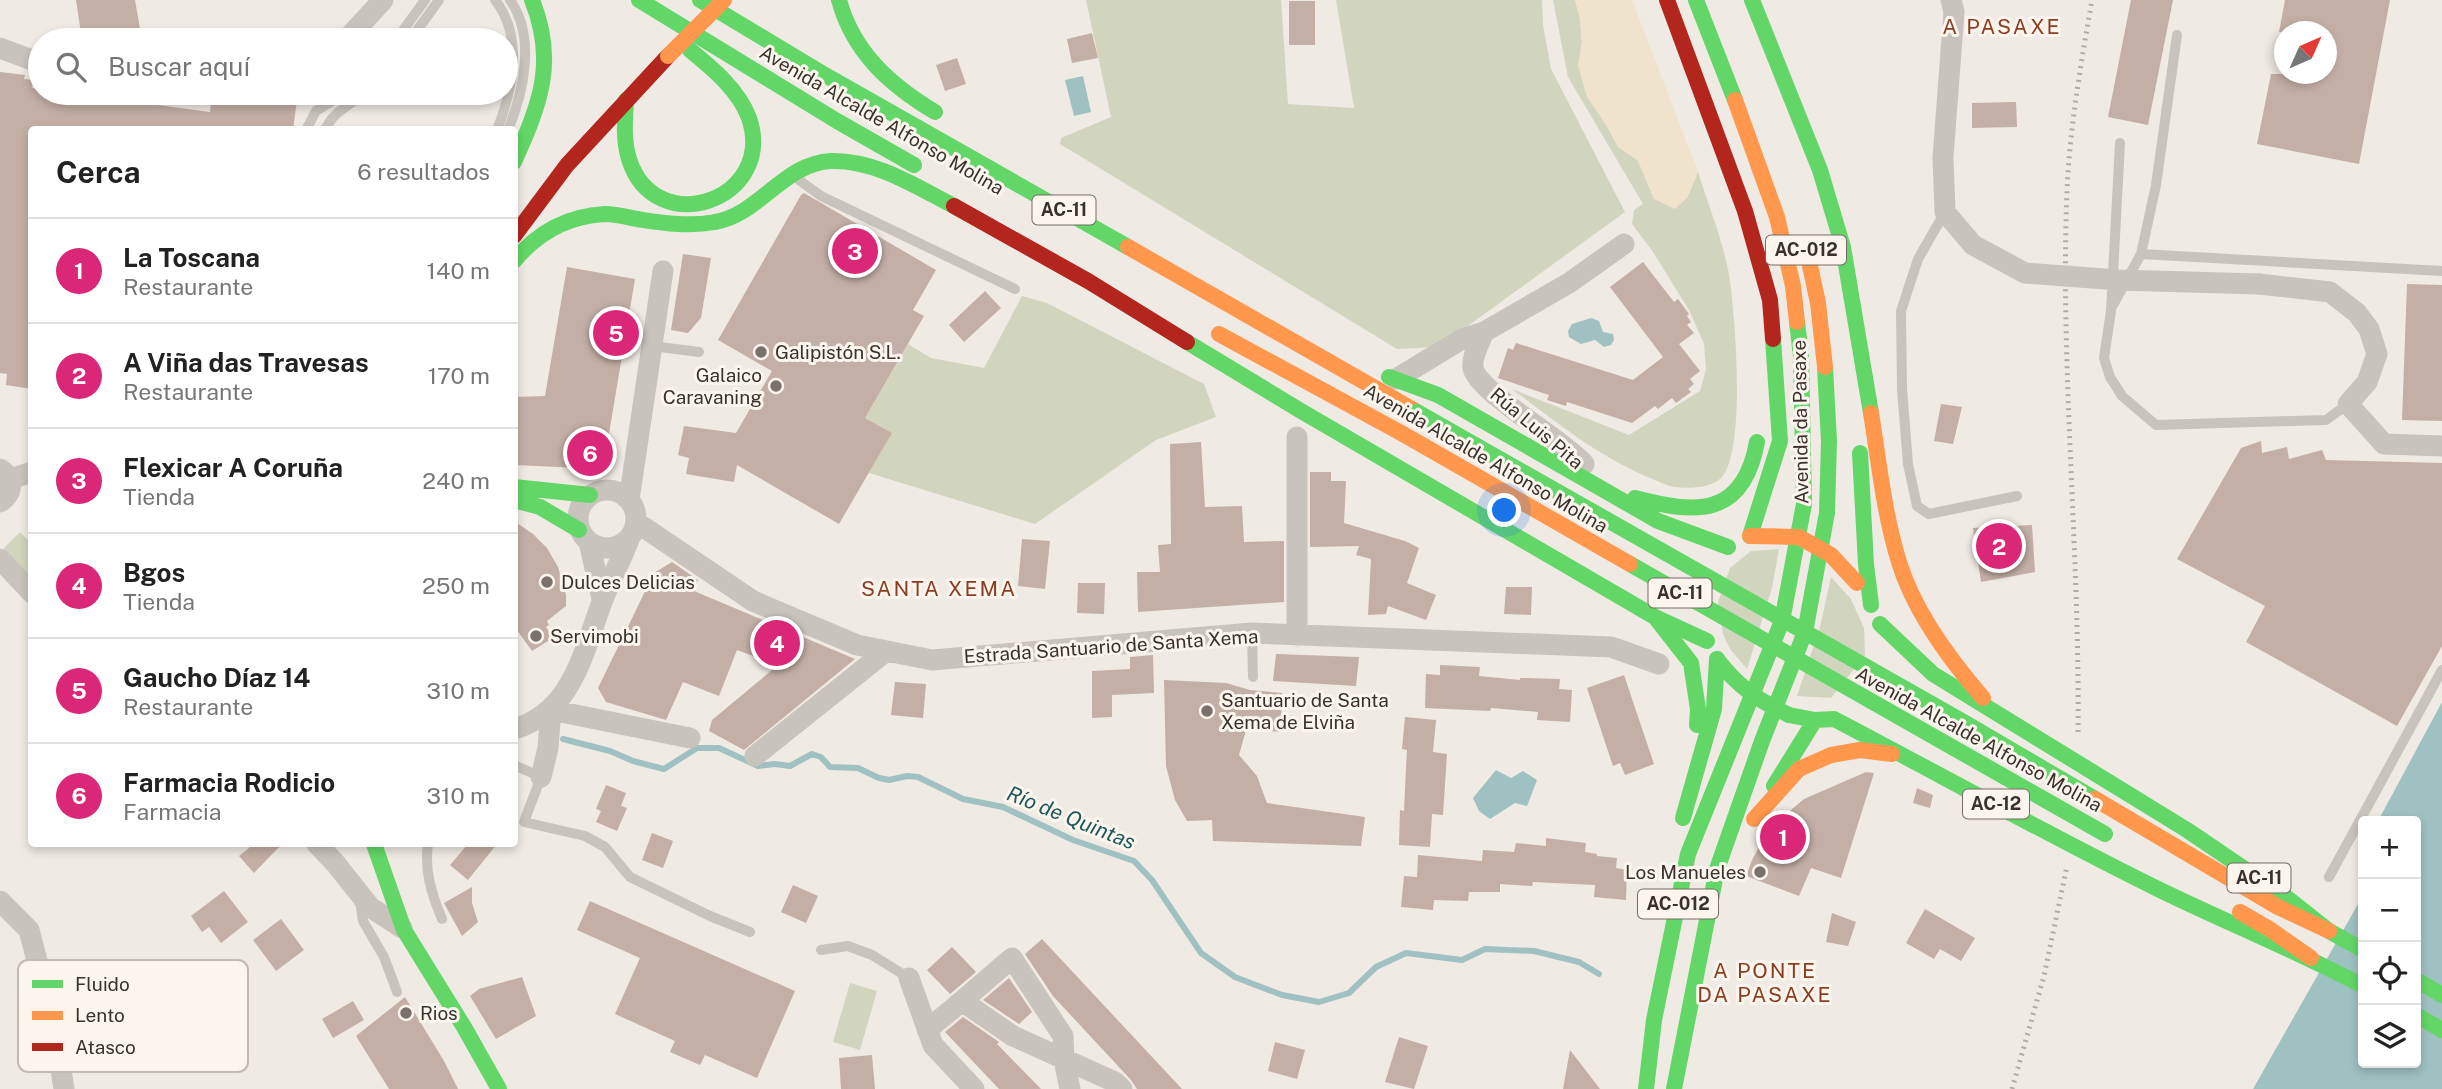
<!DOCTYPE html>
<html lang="es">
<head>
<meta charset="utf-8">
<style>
  :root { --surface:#fff; --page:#f6f6f6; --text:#222; --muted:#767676; --line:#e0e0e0; --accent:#db2777 }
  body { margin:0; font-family:"Public Sans",sans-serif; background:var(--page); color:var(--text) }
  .controls { position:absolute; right:21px; bottom:21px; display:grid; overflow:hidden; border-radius:7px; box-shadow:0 4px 10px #0003 }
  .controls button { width:63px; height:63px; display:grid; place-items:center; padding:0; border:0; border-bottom:2px solid var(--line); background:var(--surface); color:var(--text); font:35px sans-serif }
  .compass { position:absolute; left:2274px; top:21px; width:63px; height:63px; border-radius:50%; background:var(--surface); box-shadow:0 4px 10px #0003; rotate:45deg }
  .you { position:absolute; left:1505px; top:511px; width:24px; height:24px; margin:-18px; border:5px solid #fff; border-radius:50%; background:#1a73e8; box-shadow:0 0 0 10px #1a73e833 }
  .badge { display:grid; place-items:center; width:46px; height:46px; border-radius:50%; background:var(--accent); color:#fff; font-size:23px; font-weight:700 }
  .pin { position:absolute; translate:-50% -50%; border:4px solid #fff; box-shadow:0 2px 7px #0006 }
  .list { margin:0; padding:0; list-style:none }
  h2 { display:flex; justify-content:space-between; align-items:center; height:91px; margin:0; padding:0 28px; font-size:30px }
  h2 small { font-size:23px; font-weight:400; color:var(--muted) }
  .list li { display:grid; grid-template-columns:46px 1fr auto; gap:21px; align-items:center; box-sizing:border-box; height:105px; padding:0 28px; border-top:2px solid var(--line) }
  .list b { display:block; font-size:26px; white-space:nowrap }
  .list p { margin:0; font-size:23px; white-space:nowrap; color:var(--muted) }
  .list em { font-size:23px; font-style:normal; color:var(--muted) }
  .icon { flex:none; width:38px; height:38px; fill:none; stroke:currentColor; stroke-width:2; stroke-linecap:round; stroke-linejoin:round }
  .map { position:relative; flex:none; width:2442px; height:1089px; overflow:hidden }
  .search { position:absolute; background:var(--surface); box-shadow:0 4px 10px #0003; left:28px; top:28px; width:490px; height:77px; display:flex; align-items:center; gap:18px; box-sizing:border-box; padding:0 24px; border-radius:38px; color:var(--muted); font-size:26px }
  .panel { position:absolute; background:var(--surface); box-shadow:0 4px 10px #0003; left:28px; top:126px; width:490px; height:721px; border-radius:7px }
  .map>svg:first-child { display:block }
</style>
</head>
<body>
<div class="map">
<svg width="2442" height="1089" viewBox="0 0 2442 1089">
  <rect width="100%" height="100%" fill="#f0eae4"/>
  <!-- green -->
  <path fill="#d1d5be" d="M1086 0H1281L1288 104 1354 108 1336 0H1542L1543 25 1551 69 1625 212 1439 347 1397 349 1060 144 1061 138 1111 117Z
    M1553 0H1575L1580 19 1582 43 1578 66 1618 147 1638 160 1654 199 1687 198 1698 172C1708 204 1721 236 1728 269 1735 305 1747 453 1721 478 1711 488 1688 489 1675 487 1667 486 1658 481 1650 478 1599 457 1556 422 1512 389L1629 435 1700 391 1706 369 1704 344 1689 310 1653 252 1632 224 1634 210 1643 204 1568 77Z
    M1022 296 1047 303 1204 384 1216 417 1156 440 1035 524 869 473 891 433 865 418 908 344 931 358 984 368Z
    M20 532 31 543V579L3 549Z
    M1779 549 1772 588 1747 669 1730 649 1723 634 1718 602 1730 568 1751 551Z
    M1831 577 1851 599 1864 628 1865 655 1831 698 1797 696 1820 627Z
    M850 983 877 991 860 1050 833 1042Z"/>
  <!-- sand -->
  <path fill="#efe3cb" d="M1575 0H1632L1698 172 1687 198 1675 209 1654 199 1638 161 1618 147 1606 125 1587 97 1578 66 1582 43 1580 19Z"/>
  <!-- water -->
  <path fill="#a0c1c1" d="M1083 76 1091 112 1074 116 1065 80Z
    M1591 318 1599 321 1603 332 1613 334 1614 340 1611 345 1604 347 1595 340 1581 344 1569 337 1568 331 1572 324Z
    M2442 702V1089H2253L2362 897 2361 851 2363 848V1063H2416V821H2378Z
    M1496 770 1511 778 1523 771 1537 780 1527 806 1515 803 1490 819 1479 811 1473 798Z"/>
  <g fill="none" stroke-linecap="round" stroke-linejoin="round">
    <!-- stream -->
    <path stroke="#a0c1c1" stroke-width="6" d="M563 739 610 751 633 761 664 769 697 748H719L758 766 775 764 790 766 812 754 821 757 830 767 858 768 879 778 889 780 907 776 918 777 963 799 1003 807 1073 840 1134 861 1152 880 1201 953 1235 977 1282 995 1319 1002 1349 993 1376 967 1406 953 1462 960 1485 949 1534 951 1579 962 1599 974"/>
  </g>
  <!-- building -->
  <path fill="#c3afa6" d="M76 0H135L142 40H82Z
    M2131 0H2173L2148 125 2108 117Z
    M2285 0H2390L2359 164 2257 144 2271 74H2327V32H2279Z
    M1289 1H1315V45H1289Z
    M1092 33 1098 58 1072 63 1067 39Z
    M957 58 966 84 945 91 936 65Z
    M0 72 25 75 24 79 33 80 32 88 40 89V93H68L210 112 212 93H242L297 100 293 130H32V389L6 385 7 374 0 373Z
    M2016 102 2017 127 1972 128V103Z
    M804 193 936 270 913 310 924 316 865 418 892 433 839 524 737 465 734 482 686 474 689 458 678 455 684 426 736 433 772 371 718 340 801 195Z
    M683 254 711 258 701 318 688 333 671 330Z
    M1643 262 1674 302 1678 299 1689 314 1687 316 1691 322 1687 325 1694 333 1679 344 1700 371 1690 379 1694 384 1688 389 1691 392 1676 403 1672 398 1658 409 1655 406 1632 423 1567 402 1566 406 1547 400 1549 395 1498 378 1508 348 1513 350 1516 343 1633 380 1663 357 1610 287Z
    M567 267 635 279 603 469 514 465V397L545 396Z
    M2407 284 2442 285V421L2402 420Z
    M985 291 1001 308 964 342 949 325Z
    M1941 404 1962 407 1953 444 1934 441Z
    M2261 441 2262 453 2287 447 2289 459 2322 450 2326 460 2442 463V646L2397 726 2246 642 2265 606 2177 559 2241 448Z
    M1201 442 1205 507 1242 506 1244 542 1284 541V602L1138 612 1137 572H1160L1158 545 1171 544 1170 444Z
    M1310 472H1331V481H1346L1344 523 1405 541 1419 548 1407 583 1436 595 1426 620 1388 606 1386 614 1368 615 1371 559 1356 555 1359 546 1310 547Z
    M514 521 533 534 547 548 558 567 566 595V606L547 621 549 625 546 627 553 638 532 651 514 626Z
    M2032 525 2035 572 1981 582 1973 528Z
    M1022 539 1050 541 1045 589 1018 586Z
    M672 562 698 580 694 591 855 659 744 750 709 731 712 720 778 665 737 650 719 696 683 682 666 720 606 702 598 688 654 573Z
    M1078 583H1105L1104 614 1077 613Z
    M1506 587H1532L1531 615 1504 614Z
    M1276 654 1359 657 1356 686 1273 681Z
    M1153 655 1154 693 1112 695V717L1092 718V671L1130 669V657Z
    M1440 665 1480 667 1479 676 1520 680V678L1560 679 1559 689 1572 690 1570 722 1537 720 1538 712 1491 708 1490 711 1425 708 1426 674 1440 675Z
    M1624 675 1654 764 1625 775 1620 763 1613 766 1587 688Z
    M1164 680 1226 683 1250 690 1282 693 1281 732 1246 730 1239 755 1257 776 1267 803 1365 817 1361 846 1213 841 1212 820 1187 821 1175 800 1166 766Z
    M895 682 926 684 923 718 891 715Z
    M1405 717 1436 720 1433 752 1447 754 1443 815 1432 814 1430 847 1399 845 1400 810 1404 811 1406 768 1407 750 1402 749Z
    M1866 772 1874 773 1841 878 1811 868 1799 896 1746 876 1753 858 1766 835 1791 810 1804 799Z
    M606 785 626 793 621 806 627 808 617 831 596 822 601 811 596 809Z
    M1917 788 1933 795 1930 808 1913 803Z
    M652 833 673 841 663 868 642 860Z
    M1546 838 1586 843 1585 852 1597 854V856L1617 858 1616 868 1627 870 1626 900 1594 897 1595 885 1533 882 1532 886 1500 884V892H1469L1468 901 1434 900 1433 910 1401 907 1404 876 1417 877 1418 855 1482 861 1483 850 1514 852 1516 843 1546 846Z
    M254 844H282L254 873 239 856Z
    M468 844H497L468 880 450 865Z
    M793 885 818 896 806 923 781 912Z
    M472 887V903L478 922 462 936 444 903Z
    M224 891 248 922 221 943 209 927 202 932 191 916Z
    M590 901 795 991 757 1078 705 1055 700 1065 670 1052 675 1041 615 1014 640 958 577 930Z
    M1925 909 1975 938 1961 961 1940 949 1934 959 1906 943Z
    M1832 913 1856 922 1848 946 1826 942Z
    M281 919 304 950 276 971 253 940Z
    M1042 939 1182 1089H1137L1131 1080 1053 996 1025 954Z
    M952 947 976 972 950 994 927 970Z
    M522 977 536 1016 496 1039 470 996 479 989Z
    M1009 978 1032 1012 1019 1024 983 1000Z
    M405 997 444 1061 458 1089H389L356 1036Z
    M353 1001 364 1020 333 1038 322 1019Z
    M963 1017 999 1042 997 1044 1041 1089H999L945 1032Z
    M1399 1037 1428 1046 1414 1089 1385 1082Z
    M1275 1042 1305 1050 1297 1079 1268 1071Z
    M1570 1050 1600 1089H1563Z
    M872 1055 875 1089H841L839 1058Z"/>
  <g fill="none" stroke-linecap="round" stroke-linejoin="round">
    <!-- lane -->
    <path stroke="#c9c3bd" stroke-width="10" d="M495 0C524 37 513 89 497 130
      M396 40 425 0
      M410 40 439 0
      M306 130 316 111 345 93
      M325 130C333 111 351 105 365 93
      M508 130C524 91 536 37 510 0
      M2120 143 2111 311 2104 358 2110 377 2122 396 2156 425 2326 420 2348 404
      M799 180 821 196 1015 289
      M1945 212 1918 259 1901 311 1902 389 1908 464 1917 506 1929 514 2017 496
      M2141 254 2442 271
      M2113 305 2141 254 2156 185 2177 35
      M652 346 699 352
      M1252 633 1253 677
      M514 765 541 777 524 822 585 836 605 847 630 877 710 916 750 932
      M428 844C424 871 432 895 442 919
      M2329 877 2442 670
      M360 901 363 921 384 957 397 992
      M821 950 848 946 872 955 909 978"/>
    <!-- street -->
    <path stroke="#c9c3bd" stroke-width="21" d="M1951 0 1954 12 1943 157 1945 212 1973 245 2025 273
      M346 40 383 0
      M0 48 40 63
      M2259 284 2330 292 2357 313 2369 329 2377 354 2367 382 2348 404 2384 444 2442 446
      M1484 332C1480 342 1471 357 1473 368 1478 392 1563 440 1584 464
      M1396 379 1462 339 1484 332 1569 283 1624 244
      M0 469C14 478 14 493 0 502
      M10 479 32 472
      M578 519a29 29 0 1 1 58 0a29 29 0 1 1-58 0Z
      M629 500 663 271
      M636 522 753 601 857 645 932 660 1252 633 1611 647 1659 664
      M589 542 602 599
      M0 559 32 593
      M1297 636V437
      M514 729C573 712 583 652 602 602 610 580 622 559 630 537
      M755 756 885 652
      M541 777 548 748 551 710 690 738
      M317 844 336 864 370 907 402 928
      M0 901 29 930 54 1025 64 1089
      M909 978 933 1045 974 1089
      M962 1001 1012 958 1063 1036 1064 1060 1070 1089
      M927 1030 962 1001 1013 1036 1115 1082 1122 1089"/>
    <!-- fast -->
    <path stroke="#63d668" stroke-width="16" d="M639 0 837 121 914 165
      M700 0 825 75 1128 247
      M839 0C853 52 890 85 935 112
      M1696 0 1735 100
      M1752 0 1820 170 1843 247 1871 413
      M626 100C625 119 623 140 629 159 655 242 777 200 749 118 739 90 712 68 690 50
      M514 162C540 104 557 62 532 0
      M514 261C538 232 567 216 605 214 615 214 627 217 637 219 664 223 688 227 715 222 759 215 784 163 831 161 876 160 915 186 954 206
      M1187 342 1301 411 1655 617 1707 641
      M1389 377 1438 395 1658 521 1728 547
      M1860 453 1866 564 1871 605
      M514 487 590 495
      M1635 498C1696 514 1743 518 1757 442
      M514 500 540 507 579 530
      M1750 536 1780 441 1773 339
      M1655 617 1691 663 1698 709 1697 725
      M1880 624 1933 674 2187 830 2286 897 2329 931 2363 950
      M1789 715 1815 720 1834 719C1943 776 2050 836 2160 890 2228 923 2297 951 2363 986
      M1774 786 1815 720
      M1683 818 1714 709 1717 659
      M374 844 404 930 464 1027 499 1089
      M2416 980 2442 995
      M2416 1015 2442 1030
      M1646 1089 1654 1020 1688 854 1782 621 1804 504 1801 356 1797 322
      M1674 1089 1717 869 1762 741 1805 632 1827 513 1829 441 1825 367"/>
    <!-- slow -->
    <path stroke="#ff974d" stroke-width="16" d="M1735 100 1777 217 1793 286 1797 322
      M1128 247 1417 412
      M1807 252 1818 303 1825 367
      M1219 334 1403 434
      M1871 413C1879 462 1884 514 1899 562 1914 611 1950 660 1983 698
      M1754 819 1799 769 1831 755 1860 750 1892 754"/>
    <!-- jam -->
    <path stroke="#b3261e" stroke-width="16" d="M1667 0 1745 211 1770 300 1773 339
      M954 206 1088 281 1187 342
      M514 236 567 165 668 56"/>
    <!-- rail -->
    <path stroke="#b1aca8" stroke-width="5" stroke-dasharray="2 5" stroke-linecap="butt" d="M2078 732C2080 551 2060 371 2067 190 2070 126 2081 63 2092 0
      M2012 1089 2044 976 2067 866"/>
    <!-- street-bridge -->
    <path stroke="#c9c3bd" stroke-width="21" d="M2025 273 2118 280 2259 284"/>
    <!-- fast-bridge -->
    <path stroke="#63d668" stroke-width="16" d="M1417 412 1967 724 2095 799
      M1630 564 2105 834
      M1717 659C1737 686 1759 701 1789 715"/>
    <!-- slow-bridge -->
    <path stroke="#ff974d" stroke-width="16" d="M668 56 724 0
      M1403 434 1630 564
      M1750 536 1799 537 1831 555 1857 583
      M2095 799 2278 907 2329 931
      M2240 912 2271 930 2311 958"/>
  </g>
  <!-- markers -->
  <g fill="#7a716c" stroke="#fbf5ed" stroke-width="2.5">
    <circle cx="761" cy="352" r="7"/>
    <circle cx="776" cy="386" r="7"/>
    <circle cx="547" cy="582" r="7"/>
    <circle cx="536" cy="636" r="7"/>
    <circle cx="1207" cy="711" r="7"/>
    <circle cx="1760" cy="872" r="7"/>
    <circle cx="406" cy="1013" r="7"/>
  </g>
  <g text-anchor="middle" stroke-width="6" stroke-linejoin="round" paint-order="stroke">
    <!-- shield labels -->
    <g fill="#fbf5ed" stroke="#756b65" stroke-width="2">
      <rect x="1032.5" y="195.5" width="63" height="29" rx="5"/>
      <rect x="1766" y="235.5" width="80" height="29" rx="5"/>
      <rect x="1648.5" y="578.5" width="63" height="29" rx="5"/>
      <rect x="1963" y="789.5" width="66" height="29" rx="5"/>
      <rect x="2227.5" y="863.5" width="63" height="29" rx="5"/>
      <rect x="1638" y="889.5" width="80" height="29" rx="5"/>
    </g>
    <g font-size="18" font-weight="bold" fill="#3b302b">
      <text x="1064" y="216">AC-11</text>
      <text x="1806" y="256">AC-012</text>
      <text x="1680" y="599">AC-11</text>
      <text x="1996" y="810">AC-12</text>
      <text x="2259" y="884">AC-11</text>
      <text x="1678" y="910">AC-012</text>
    </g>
    <!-- street labels -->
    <g font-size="19" fill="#3b302b" stroke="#fbf5ed">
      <text transform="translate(882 120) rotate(30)" y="7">Avenida Alcalde Alfonso Molina</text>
      <text transform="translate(1800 422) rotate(-91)" y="7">Avenida da Pasaxe</text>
      <text transform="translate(1537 428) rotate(40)" y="7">Rúa Luis Pita</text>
      <text transform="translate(1486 458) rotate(30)" y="7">Avenida Alcalde Alfonso Molina</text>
      <text transform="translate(1111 646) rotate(-4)" y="7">Estrada Santuario de Santa Xema</text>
      <text transform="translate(1979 739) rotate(29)" y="7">Avenida Alcalde Alfonso Molina</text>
    </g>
    <!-- poi labels -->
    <g font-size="19" fill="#3b302b" stroke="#fbf5ed" text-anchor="start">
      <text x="775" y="359">Galipistón S.L.</text>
      <text x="762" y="382" text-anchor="end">Galaico<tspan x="762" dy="22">Caravaning</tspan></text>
      <text x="561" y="589">Dulces Delicias</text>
      <text x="550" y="643">Servimobi</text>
      <text x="1221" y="707">Santuario de Santa<tspan x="1221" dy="22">Xema de Elviña</tspan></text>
      <text x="1746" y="879" text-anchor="end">Los Manueles</text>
      <text x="420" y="1020">Rios</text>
    </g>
    <!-- neighbourhood labels -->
    <g font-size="21" letter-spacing="2" fill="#8c3d21" stroke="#fbf5ed">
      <text x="2002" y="34">A PASAXE</text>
      <text x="939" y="596">SANTA XEMA</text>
      <text x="1765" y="978">A PONTE<tspan x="1765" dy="24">DA PASAXE</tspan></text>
    </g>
    <!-- water labels -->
    <g font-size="21" font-style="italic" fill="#1f585e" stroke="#fbf5ed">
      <text transform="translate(1071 818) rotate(22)" y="7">Río de Quintas</text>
    </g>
  </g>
  <!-- legend -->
  <rect x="18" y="960" width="230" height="112" rx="10" fill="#fbf5ed" stroke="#c1bab3" stroke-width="2"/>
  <rect x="32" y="980" width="31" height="8" fill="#63d668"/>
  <rect x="32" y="1011" width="31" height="9" fill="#ff974d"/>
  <rect x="32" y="1043" width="31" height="8" fill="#b3261e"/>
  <g font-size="19" fill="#3b302b">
    <text x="75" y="991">Fluido</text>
    <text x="75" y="1022">Lento</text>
    <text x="75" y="1054">Atasco</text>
  </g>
</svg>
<div class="controls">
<button>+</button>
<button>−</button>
<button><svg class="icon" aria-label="locate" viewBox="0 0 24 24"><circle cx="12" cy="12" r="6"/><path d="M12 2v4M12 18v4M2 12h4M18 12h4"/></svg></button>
<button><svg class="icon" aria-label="layers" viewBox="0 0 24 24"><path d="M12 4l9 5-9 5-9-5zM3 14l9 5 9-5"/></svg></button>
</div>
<svg class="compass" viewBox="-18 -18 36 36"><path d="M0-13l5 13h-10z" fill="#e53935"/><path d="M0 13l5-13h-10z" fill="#767676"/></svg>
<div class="you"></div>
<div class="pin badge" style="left:1783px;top:837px">1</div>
<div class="pin badge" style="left:1999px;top:546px">2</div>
<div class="pin badge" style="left:855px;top:251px">3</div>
<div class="pin badge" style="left:777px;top:643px">4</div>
<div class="pin badge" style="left:616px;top:333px">5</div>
<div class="pin badge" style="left:590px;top:453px">6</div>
<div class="search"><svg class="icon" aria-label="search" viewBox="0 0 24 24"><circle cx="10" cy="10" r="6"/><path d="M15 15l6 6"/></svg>Buscar aquí</div>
<section class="panel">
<h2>Cerca<small>6 resultados</small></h2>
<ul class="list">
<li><span class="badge">1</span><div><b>La Toscana</b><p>Restaurante</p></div><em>140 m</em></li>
<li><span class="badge">2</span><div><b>A Viña das Travesas</b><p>Restaurante</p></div><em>170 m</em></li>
<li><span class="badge">3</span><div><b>Flexicar A Coruña</b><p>Tienda</p></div><em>240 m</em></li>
<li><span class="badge">4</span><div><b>Bgos</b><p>Tienda</p></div><em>250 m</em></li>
<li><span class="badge">5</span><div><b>Gaucho Díaz 14</b><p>Restaurante</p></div><em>310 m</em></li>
<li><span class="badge">6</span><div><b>Farmacia Rodicio</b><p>Farmacia</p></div><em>310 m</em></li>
</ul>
</section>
</div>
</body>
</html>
